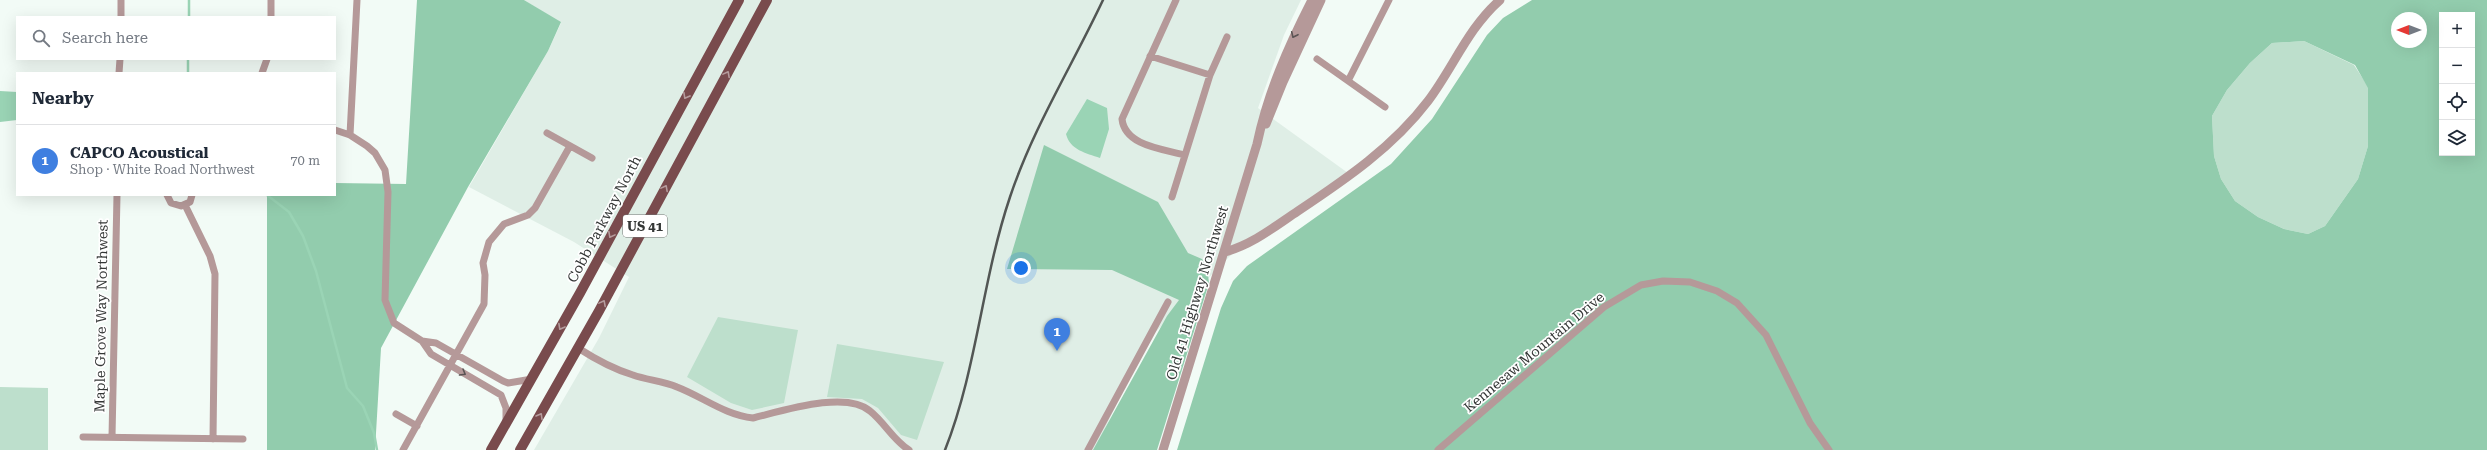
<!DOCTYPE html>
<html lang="en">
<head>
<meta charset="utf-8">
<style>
  :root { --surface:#fff; --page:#f6f6f7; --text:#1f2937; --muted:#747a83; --line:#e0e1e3; --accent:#b45309 }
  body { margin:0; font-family:"Roboto Serif",serif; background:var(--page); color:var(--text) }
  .controls { position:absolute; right:12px; top:12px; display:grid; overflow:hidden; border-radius:0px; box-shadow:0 4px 16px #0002 }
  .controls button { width:36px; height:36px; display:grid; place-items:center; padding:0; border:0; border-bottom:1px solid var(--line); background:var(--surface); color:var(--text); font:20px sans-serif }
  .compass { position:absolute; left:2391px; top:12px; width:36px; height:36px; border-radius:50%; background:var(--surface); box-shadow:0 4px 16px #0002; rotate:270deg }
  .you { position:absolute; left:1021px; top:268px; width:14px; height:14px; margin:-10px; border:3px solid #fff; border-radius:50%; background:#1a73e8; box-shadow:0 0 0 6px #1a73e833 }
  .badge { display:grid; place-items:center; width:26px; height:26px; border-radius:50%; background:var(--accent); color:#fff; font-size:13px; font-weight:700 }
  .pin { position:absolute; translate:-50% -33px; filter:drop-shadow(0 1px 2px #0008) }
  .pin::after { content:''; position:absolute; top:21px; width:14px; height:12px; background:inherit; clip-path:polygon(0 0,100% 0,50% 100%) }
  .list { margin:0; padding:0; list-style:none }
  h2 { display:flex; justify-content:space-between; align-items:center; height:52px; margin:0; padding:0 16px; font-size:17px }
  h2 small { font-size:13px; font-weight:400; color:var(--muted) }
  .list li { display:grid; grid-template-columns:26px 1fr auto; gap:12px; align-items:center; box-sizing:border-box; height:72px; padding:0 16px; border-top:1px solid var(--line) }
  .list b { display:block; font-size:15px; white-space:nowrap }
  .list p { margin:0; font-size:13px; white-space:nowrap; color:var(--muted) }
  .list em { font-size:13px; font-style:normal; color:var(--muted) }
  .icon { flex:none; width:22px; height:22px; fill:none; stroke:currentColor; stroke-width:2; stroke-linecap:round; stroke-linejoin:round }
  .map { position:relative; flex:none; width:2487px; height:450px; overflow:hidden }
  .search { position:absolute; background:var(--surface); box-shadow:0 4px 16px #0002; left:16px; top:16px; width:320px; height:44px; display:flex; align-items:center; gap:10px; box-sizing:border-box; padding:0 14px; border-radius:0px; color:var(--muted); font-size:15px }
  .panel { position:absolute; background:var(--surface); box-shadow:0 4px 16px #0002; left:16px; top:72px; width:320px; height:124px; border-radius:0px }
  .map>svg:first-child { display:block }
</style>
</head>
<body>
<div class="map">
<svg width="2487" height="450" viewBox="0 0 2487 450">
  <rect width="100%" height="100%" fill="#f2fbf6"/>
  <!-- built -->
  <path fill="#dfeee6" d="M524 0H1301L1284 35 1258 108 1348 173 1308 203 1230 256 1145 343 1095 450H534L599 338 629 277 574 242 469 187 548 51 561 23Z"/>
  <!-- green -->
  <path fill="#bddfcc" d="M2304 41 2354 65 2369 88 2368 146 2358 179 2325 226 2308 234 2284 229 2258 217 2235 201 2221 179 2214 156 2212 116 2227 90 2250 63 2272 43Z
    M718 317 798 330 784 403 752 410 731 403 687 377Z
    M837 344 944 362 917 440 901 435 878 408 862 399 827 397Z
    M0 387 48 388V450H0Z"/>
  <!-- forest -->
  <path fill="#92ccad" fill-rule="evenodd" d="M417 0H524L561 22 548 51 468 187 381 348 375 450H267V195H335V183L406 184Z
    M1532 0H2487V450H1177L1221 308 1233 281 1247 266 1391 164 1432 119 1487 35 1503 18ZM2442 15H2472V153H2442ZM2397 18H2421V42H2397ZM2304 41 2355 65 2368 88V146L2358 179 2325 226 2308 234 2284 229 2258 217 2235 201 2221 179 2214 156 2212 116 2227 90 2250 63 2272 43Z
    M1044 145 1158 202 1188 253 1202 259 1207 266 1209 283 1157 450H1093L1167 316 1179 300 1112 270 1007 269Z"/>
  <!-- water -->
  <path fill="#9ad4b5" d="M0 91 17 92V120L0 122Z
    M1087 99 1107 108 1109 129 1100 158C1086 153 1070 150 1066 134Z"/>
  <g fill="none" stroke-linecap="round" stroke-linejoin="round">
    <!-- stream -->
    <path stroke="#9ad4b5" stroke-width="2.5" d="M189 17V0
      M188 59V73
      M267 195 289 212 303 236 316 271 347 388 363 406 374 433 377 450"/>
    <!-- minor -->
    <path stroke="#b59999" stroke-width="7" d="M1176 0 1122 119C1125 146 1163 149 1185 155
      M121 17V0
      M271 17V0
      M1150 56 1210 75
      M1317 59 1385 107
      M119 73 120 59
      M262 73 267 59
      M1348 81 1389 0
      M335 130 350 135 367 146 375 153 385 170 388 192 385 300 394 323 422 341 436 343 503 381 508 383 532 379
      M547 133 592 158
      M350 135 357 0
      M167 195 171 203 181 206 190 202 192 195
      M1172 197 1210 75 1227 37
      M185 205 210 256 215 274 213 439
      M422 341 431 354 501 395 506 408V421
      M578 348C595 359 613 369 633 375 647 380 663 381 677 387 703 397 725 415 753 418 782 411 846 390 870 411 885 423 893 440 909 450
      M396 414 417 426
      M83 437 243 439
      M112 437 117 195
      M403 450 484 304 485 275 483 263 489 242 504 224 528 215 535 208 570 146
      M1088 450 1168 302
      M1438 450 1604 307 1641 285 1663 281 1690 282 1717 291 1737 303 1766 335 1810 423 1829 450"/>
    <!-- tertiary -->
    <path stroke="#b59999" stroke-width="9" d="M1266 124 1283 82 1321 0
      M1225 252C1253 244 1274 227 1298 211 1346 179 1393 147 1428 101 1453 68 1468 28 1500 0
      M1163 450 1257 144C1268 92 1288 47 1312 0"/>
    <!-- primary -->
    <path stroke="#794b4d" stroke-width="10" d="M491 450 580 293 739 0
      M520 450 599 311 767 0"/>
    <!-- rail -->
    <path stroke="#525654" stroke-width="2.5" d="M945 450C977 369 982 280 1010 197 1033 128 1072 66 1103 0"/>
  </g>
  <!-- one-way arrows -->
  <defs><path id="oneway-chevron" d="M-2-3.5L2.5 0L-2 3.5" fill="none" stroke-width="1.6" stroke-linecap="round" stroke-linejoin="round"/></defs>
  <g stroke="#5b5454">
    <use href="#oneway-chevron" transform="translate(1294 35) rotate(115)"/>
    <use href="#oneway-chevron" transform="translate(463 373) rotate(30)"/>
  </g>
  <g stroke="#b59c9d">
    <use href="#oneway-chevron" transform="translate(727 74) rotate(-62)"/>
    <use href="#oneway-chevron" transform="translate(686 96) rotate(119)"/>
    <use href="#oneway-chevron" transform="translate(665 188) rotate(-62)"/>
    <use href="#oneway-chevron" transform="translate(611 235) rotate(118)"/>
    <use href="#oneway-chevron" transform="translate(603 303) rotate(-62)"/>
    <use href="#oneway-chevron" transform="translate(561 327) rotate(119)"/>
    <use href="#oneway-chevron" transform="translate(540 416) rotate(-60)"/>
  </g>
  <g text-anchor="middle" stroke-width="3.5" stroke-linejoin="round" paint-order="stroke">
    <!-- shield labels -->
    <rect fill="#fff" stroke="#717372" stroke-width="1" x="623" y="215" width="44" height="22" rx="3"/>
    <g font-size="13" font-weight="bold" fill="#343736">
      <text x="645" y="231">US 41</text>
    </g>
    <!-- street labels -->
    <g font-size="14" fill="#343736" stroke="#fff">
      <text transform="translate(604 219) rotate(-62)" y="5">Cobb Parkway North</text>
      <text transform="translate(1197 293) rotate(-73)" y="5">Old 41 Highway Northwest</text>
      <text transform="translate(101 316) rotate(-89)" y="5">Maple Grove Way Northwest</text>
      <text transform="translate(1534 352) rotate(-40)" y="5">Kennesaw Mountain Drive</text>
    </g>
  </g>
</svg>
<div class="controls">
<button>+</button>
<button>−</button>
<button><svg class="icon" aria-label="locate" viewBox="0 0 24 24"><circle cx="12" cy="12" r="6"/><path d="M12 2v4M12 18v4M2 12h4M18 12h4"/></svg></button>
<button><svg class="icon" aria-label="layers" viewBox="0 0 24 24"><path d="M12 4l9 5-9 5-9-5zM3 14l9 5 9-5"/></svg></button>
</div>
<svg class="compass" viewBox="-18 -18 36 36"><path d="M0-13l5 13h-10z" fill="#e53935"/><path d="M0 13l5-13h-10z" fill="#747a83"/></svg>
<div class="you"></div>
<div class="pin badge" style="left:1057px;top:351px;background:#3f7fe0">1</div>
<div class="search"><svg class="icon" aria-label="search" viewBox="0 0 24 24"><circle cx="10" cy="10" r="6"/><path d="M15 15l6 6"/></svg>Search here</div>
<section class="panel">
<h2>Nearby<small></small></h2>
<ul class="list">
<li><span class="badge" style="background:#3f7fe0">1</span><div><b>CAPCO Acoustical</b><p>Shop · White Road Northwest</p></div><em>70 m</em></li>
</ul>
</section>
</div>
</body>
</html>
